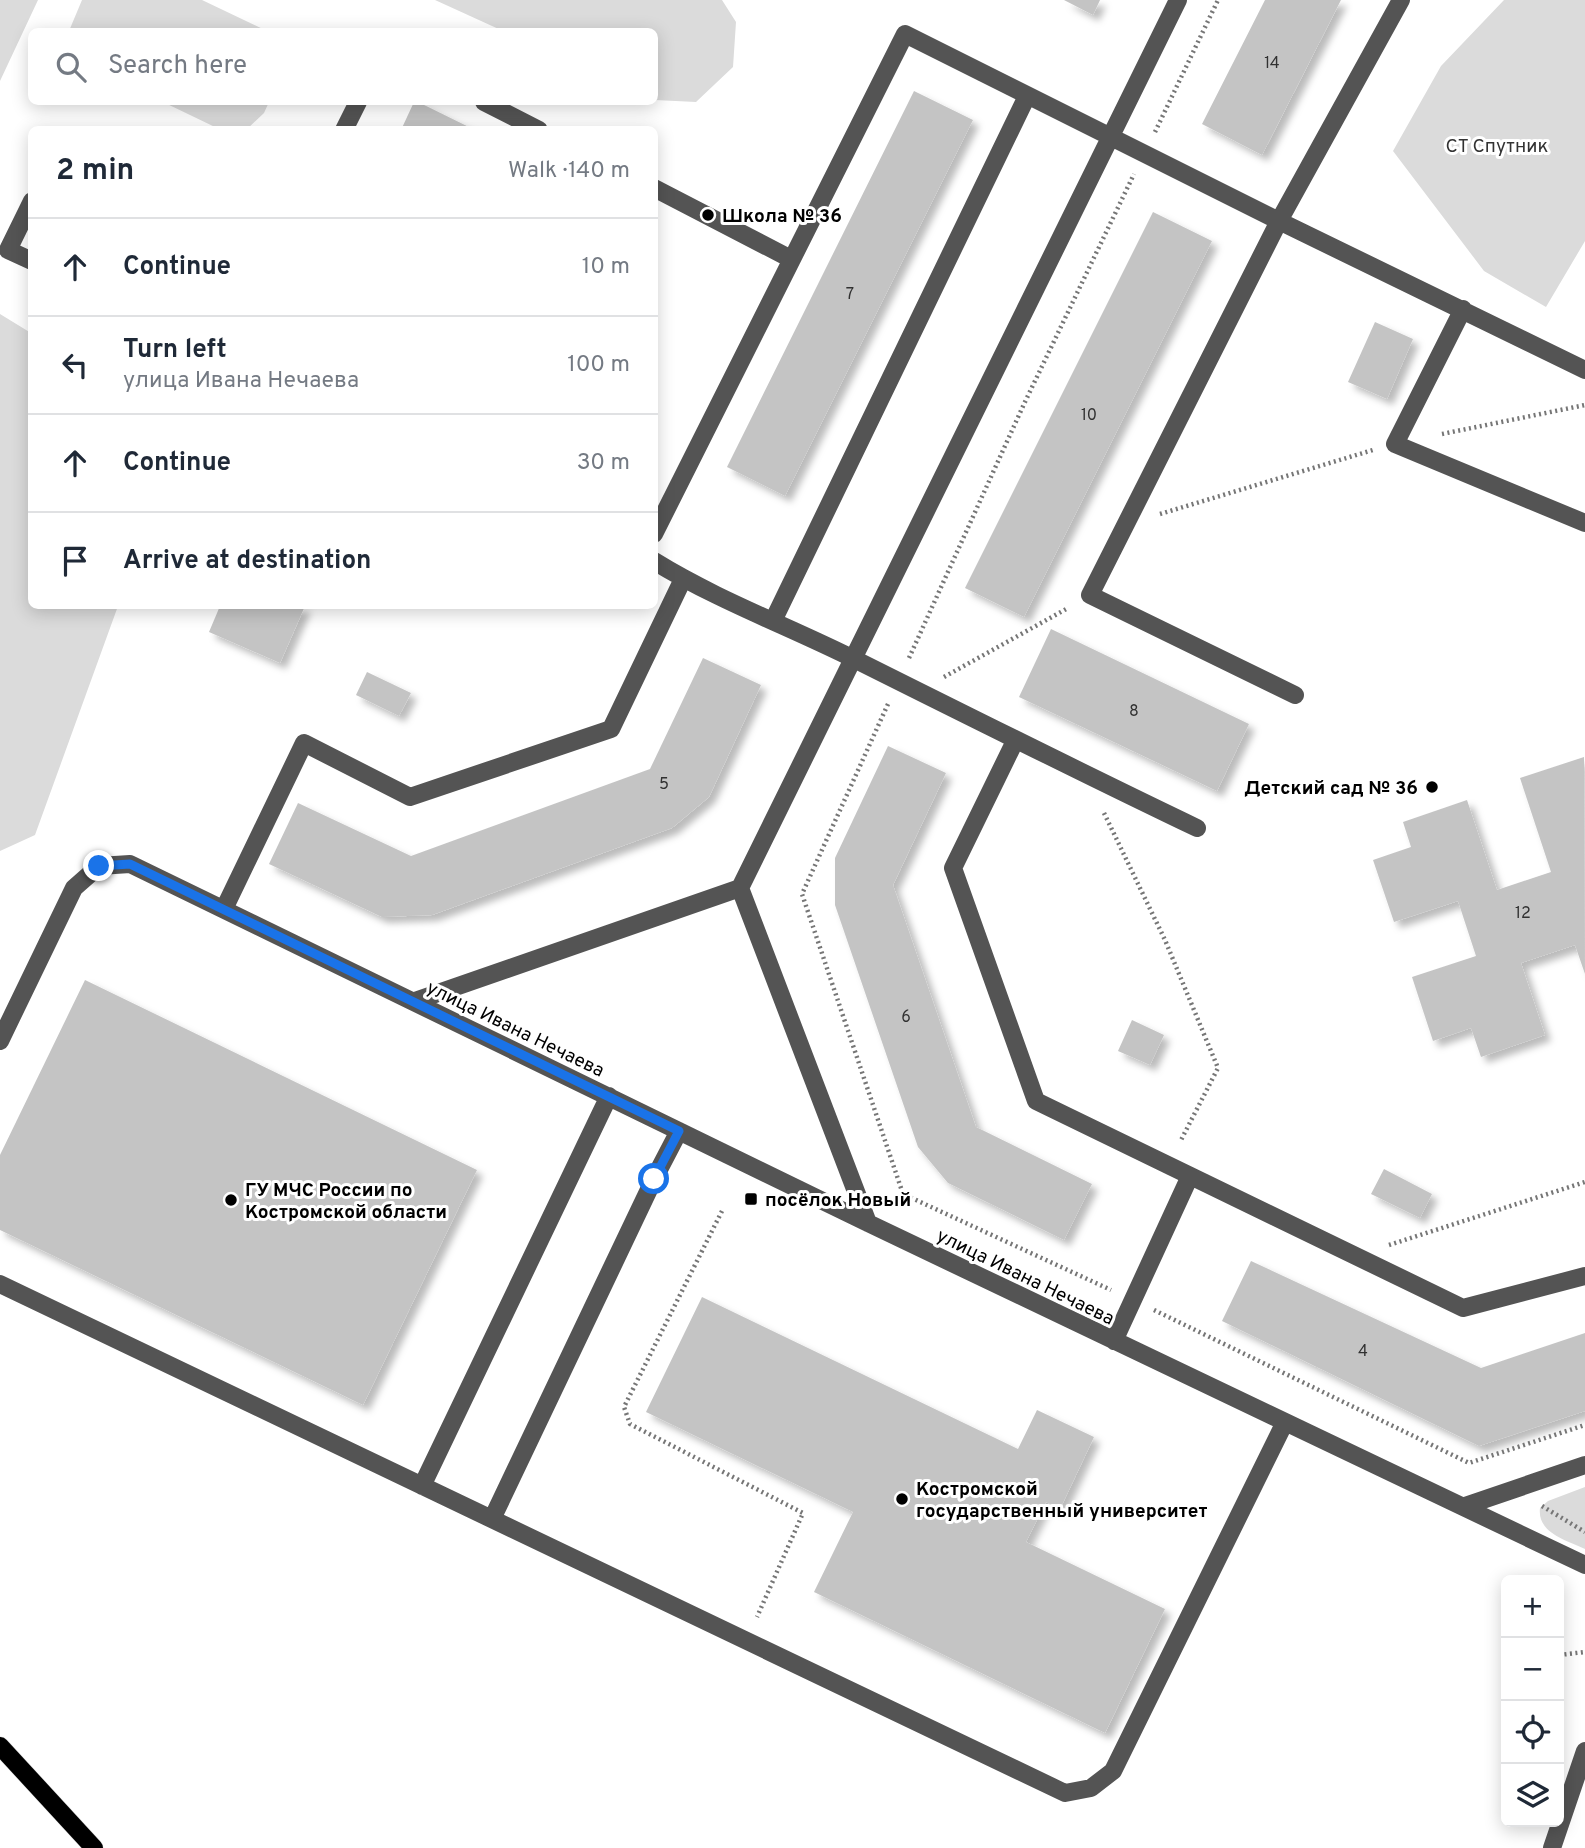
<!DOCTYPE html>
<html lang="en">
<head>
<meta charset="utf-8">
<style>
  :root { --surface:#fff; --page:#f2f2f3; --text:#1f2937; --muted:#747a83; --line:#e0e1e3 }
  body { margin:0; font-family:Overpass,sans-serif; background:var(--page); color:var(--text) }
  .controls { position:absolute; right:21px; bottom:21px; display:grid; overflow:hidden; border-radius:10px; box-shadow:0 4px 18px #0003 }
  .controls button { width:63px; height:63px; display:grid; place-items:center; padding:0; border:0; border-bottom:2px solid var(--line); background:var(--surface); color:var(--text); font:35px sans-serif }
  .stop { position:absolute; width:21px; height:21px; margin:-16px; border:5px solid #1a73e8; border-radius:50%; background:#fff }
  .stop.end { background:#1a73e8; border-color:#fff; box-shadow:0 2px 7px #0008 }
  .list { margin:0; padding:0; list-style:none }
  h2 { display:flex; justify-content:space-between; align-items:center; height:91px; margin:0; padding:0 28px; font-size:30px }
  h2 small { font-size:23px; font-weight:400; color:var(--muted) }
  .list li { display:grid; grid-template-columns:46px 1fr auto; gap:21px; align-items:center; box-sizing:border-box; height:98px; padding:0 28px; border-top:2px solid var(--line) }
  .list b { display:block; font-size:26px; white-space:nowrap }
  .list p { margin:0; font-size:23px; white-space:nowrap; color:var(--muted) }
  .list em { font-size:23px; font-style:normal; color:var(--muted) }
  .icon { flex:none; width:38px; height:38px; fill:none; stroke:currentColor; stroke-width:2; stroke-linecap:round; stroke-linejoin:round }
  .map { position:relative; flex:none; width:1585px; height:1848px; overflow:hidden }
  .search { position:absolute; background:var(--surface); box-shadow:0 4px 18px #0003; left:28px; top:28px; width:630px; height:77px; display:flex; align-items:center; gap:18px; box-sizing:border-box; padding:0 24px; border-radius:10px; color:var(--muted); font-size:26px }
  .panel { position:absolute; background:var(--surface); box-shadow:0 4px 18px #0003; left:28px; top:126px; width:630px; height:483px; border-radius:10px }
  .map>svg:first-child { display:block }
</style>
</head>
<body>
<div class="map">
<svg width="1585" height="1848" viewBox="0 0 1585 1848">
  <defs>
    <filter id="shadow"><feDropShadow dx="6" dy="6" stdDeviation="3.5" flood-color="#0004"/></filter>
  </defs>
  <rect width="100%" height="100%" fill="#fff"/>
  <!-- green -->
  <path fill="#dbdbdb" d="M0 0H38L0 81Z
    M82 0H202L267 31H69Z
    M435 0H722L736 22 733 67 696 102 655 100 654 32 503 31Z
    M1504 0H1585V241L1546 307 1484 271 1393 151 1441 66Z
    M163 102H269L264 113 246 130 217 128Z
    M0 314 31 333 32 606H118L35 835 0 851Z
    M1585 1487V1549C1566 1540 1537 1533 1540 1508L1548 1501Z"/>
  <!-- building -->
  <path fill="#c4c4c4" filter="url(#shadow)" d="M1064 0H1100L1093 15Z
    M1265 0H1341L1262 155 1202 124Z
    M914 91 973 120 785 496 727 467Z
    M414 102H418L475 130H401Z
    M1153 212 1212 241 1024 617 965 588Z
    M1375 322 1413 339 1387 399 1348 382Z
    M220 606H305L280 663 209 632Z
    M1051 629 1249 724 1217 791 1019 697Z
    M703 658 761 685 709 797 672 828 432 915 382 917 269 864 298 803 411 856 650 769Z
    M367 672 411 693 399 716 356 695Z
    M888 746 946 773 893 885 976 1127 1092 1184 1064 1240 948 1183 918 1147 835 905V858Z
    M1584 757 1585 974 1575 945 1521 963 1545 1035 1481 1057 1471 1028 1433 1041 1412 977 1476 956 1458 901 1394 922 1373 860 1411 847 1403 822 1467 800 1497 890 1551 872 1520 778Z
    M85 980 477 1170 363 1405 0 1230V1155Z
    M1132 1020 1164 1035 1150 1065 1118 1051Z
    M1384 1169 1432 1194 1420 1218 1371 1194Z
    M1251 1261 1481 1368 1585 1333V1411L1479 1446 1222 1321Z
    M702 1297 1018 1449 1037 1410 1094 1437 1060 1509 1046 1502 1026 1542 1165 1609 1105 1733 814 1592 853 1512 646 1412Z"/>
  <g fill="none" stroke-linecap="round" stroke-linejoin="round">
    <defs>
      <path id="major" d="M0 1746 94 1848"/>
    </defs>
    <!-- major casing -->
    <use href="#major" stroke="#dbdbdb" stroke-width="19"/>
    <!-- path -->
    <path stroke="#767676" stroke-width="4.5" stroke-dasharray="2 3.5" stroke-linecap="butt" d="M1155 132 1218 0
      M1442 434 1585 405
      M1160 514 1373 450
      M909 658 1024 404 1134 174
      M944 677 1068 608
      M888 704 802 894 903 1194 1111 1290
      M1104 813 1165 940 1218 1068 1180 1142
      M722 1211 624 1407 630 1424 803 1513 757 1617
      M1389 1245 1585 1182
      M1154 1310 1469 1463 1585 1425
      M1542 1506 1585 1532
      M1559 1655 1585 1652"/>
    <!-- minor -->
    <path stroke="#545454" stroke-width="18" d="M484 102 539 130
      M344 130 358 102
      M654 188 791 259
      M32 201 8 250 32 261
      M1463 309 1395 444 1585 523
      M654 534 905 34 1279 221 1585 370
      M654 561C717 600 788 626 854 659 968 716 1082 773 1197 828
      M773 621 1027 96
      M1295 695 1090 595 1279 221 1401 0
      M1015 741 953 868 1036 1101 1463 1308 1585 1276
      M740 888 1178 0
      M224 909 304 743 410 797 611 729 683 579
      M415 1001 740 888 868 1223
      M0 1041 74 888 99 866 130 864 868 1223 1585 1565
      M0 1284 1065 1793 1091 1788 1113 1771 1285 1422
      M1114 1341 1190 1176
      M422 1486 609 1096
      M1465 1506 1585 1465
      M492 1519 654 1179 679 1131
      M1552 1848 1585 1751"/>
    <!-- major -->
    <use href="#major" stroke="#000" stroke-width="18"/>
  </g>
  <g fill="none" stroke-linecap="round" stroke-linejoin="round">
    <!-- route -->
    <path stroke="#1a73e8" stroke-width="9" d="M99 866 130 864 679 1131 654 1179"/>
  </g>
  <!-- markers -->
  <g fill="#000" stroke="#fff" stroke-width="2.5">
    <circle cx="708" cy="215" r="7"/>
    <circle cx="1432" cy="787" r="7"/>
    <rect x="744" y="1192" width="14" height="14" rx="3.5"/>
    <circle cx="231" cy="1200" r="7"/>
    <circle cx="902" cy="1499" r="7"/>
  </g>
  <g text-anchor="middle" stroke-width="6" stroke-linejoin="round" paint-order="stroke">
    <!-- number labels -->
    <g font-size="16" fill="#313131">
      <text x="1272" y="68">14</text>
      <text x="850" y="299">7</text>
      <text x="1089" y="420">10</text>
      <text x="1134" y="716">8</text>
      <text x="664" y="789">5</text>
      <text x="1523" y="918">12</text>
      <text x="906" y="1022">6</text>
      <text x="1363" y="1356">4</text>
    </g>
    <!-- park labels -->
    <g font-size="19" fill="#323232" stroke="#fff">
      <text x="1497" y="152">СТ Спутник</text>
    </g>
    <!-- poi labels -->
    <g font-size="19" font-weight="bold" fill="#000" stroke="#fff" text-anchor="start">
      <text x="722" y="222">Школа № 36</text>
      <text x="1418" y="794" text-anchor="end">Детский сад № 36</text>
      <text x="245" y="1196">ГУ МЧС России по<tspan x="245" dy="22">Костромской области</tspan></text>
      <text x="765" y="1206">посёлок Новый</text>
      <text x="916" y="1495">Костромской<tspan x="916" dy="22">государственный университет</tspan></text>
    </g>
    <!-- street labels -->
    <g font-size="19" fill="#000" stroke="#fff">
      <text transform="translate(516 1028) rotate(26)" y="7">улица Ивана Нечаева</text>
      <text transform="translate(1026 1276) rotate(26)" y="7">улица Ивана Нечаева</text>
    </g>
  </g>
</svg>
<div class="controls">
<button>+</button>
<button>−</button>
<button><svg class="icon" aria-label="locate" viewBox="0 0 24 24"><circle cx="12" cy="12" r="6"/><path d="M12 2v4M12 18v4M2 12h4M18 12h4"/></svg></button>
<button><svg class="icon" aria-label="layers" viewBox="0 0 24 24"><path d="M12 4l9 5-9 5-9-5zM3 14l9 5 9-5"/></svg></button>
</div>
<div class="stop" style="left:654px;top:1179px"></div>
<div class="stop end" style="left:99px;top:866px"></div>
<div class="search"><svg class="icon" aria-label="search" viewBox="0 0 24 24"><circle cx="10" cy="10" r="6"/><path d="M15 15l6 6"/></svg>Search here</div>
<section class="panel">
<h2>2 min<small>Walk · 140 m</small></h2>
<ul class="list">
<li><svg class="icon" aria-label="ahead" viewBox="0 0 24 24"><path d="M12 20V5M6 11l6-6 6 6"/></svg><div><b>Continue</b></div><em>10 m</em></li>
<li><svg class="icon" aria-label="left" viewBox="0 0 24 24"><path d="M17 20v-9H6M10 6l-5 5 5 5"/></svg><div><b>Turn left</b><p>улица Ивана Нечаева</p></div><em>100 m</em></li>
<li><svg class="icon" aria-label="ahead" viewBox="0 0 24 24"><path d="M12 20V5M6 11l6-6 6 6"/></svg><div><b>Continue</b></div><em>30 m</em></li>
<li><svg class="icon" aria-label="arrive" viewBox="0 0 24 24"><path d="M6 21V4h12l-3 4 3 4H6"/></svg><div><b>Arrive at destination</b></div></li>
</ul>
</section>
</div>
</body>
</html>
